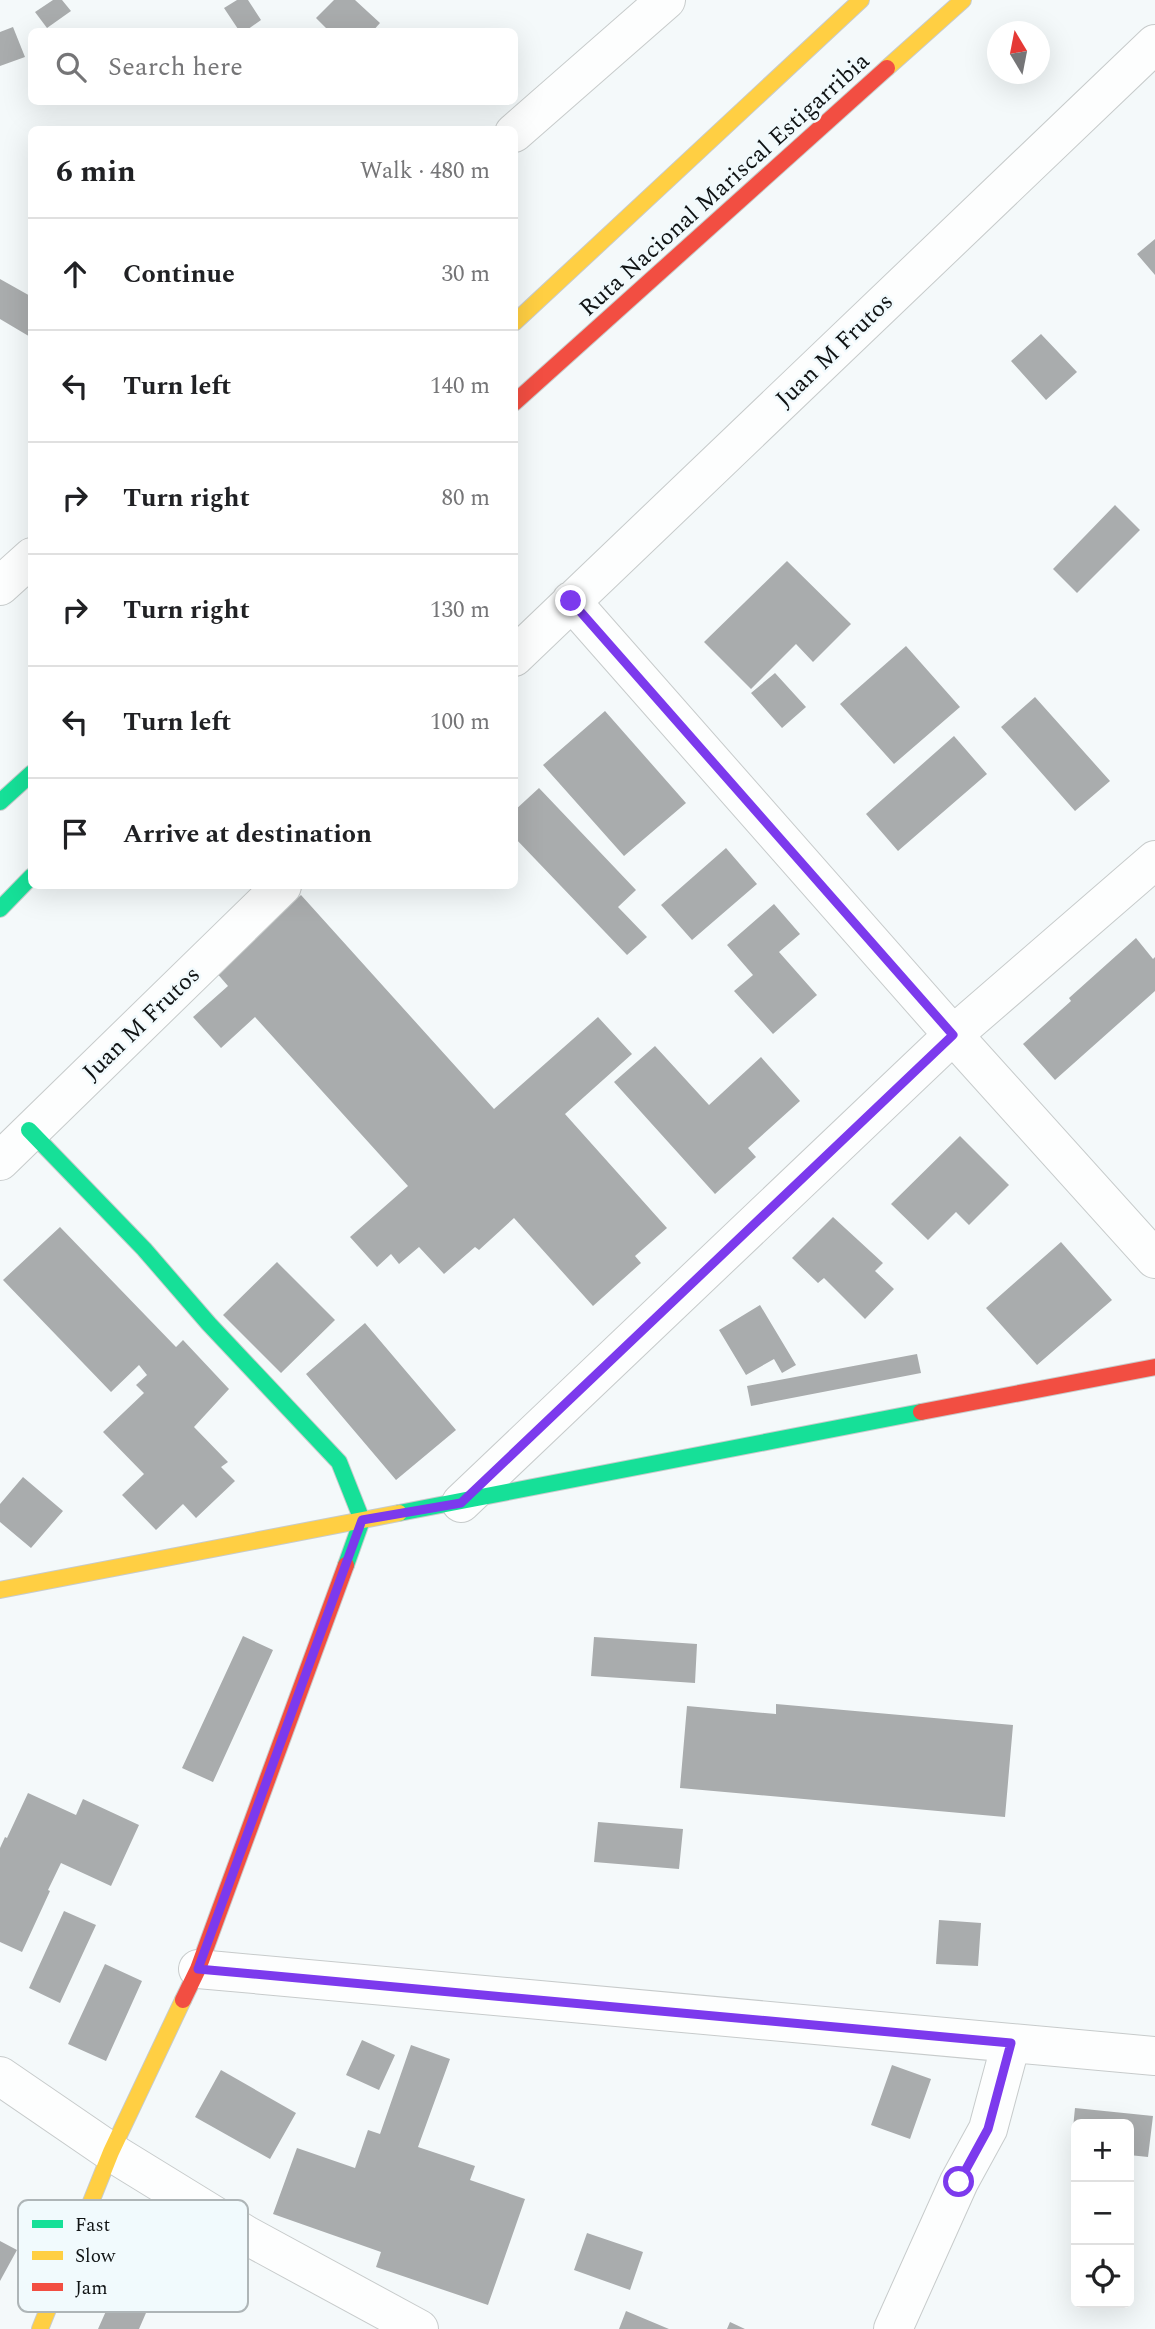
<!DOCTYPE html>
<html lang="en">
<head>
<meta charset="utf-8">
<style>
  :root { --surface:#fff; --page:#f6f6f6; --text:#202124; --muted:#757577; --line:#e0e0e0 }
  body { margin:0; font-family:Spectral,serif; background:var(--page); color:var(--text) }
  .controls { position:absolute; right:21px; bottom:21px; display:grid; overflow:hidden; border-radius:10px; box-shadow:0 7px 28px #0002 }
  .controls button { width:63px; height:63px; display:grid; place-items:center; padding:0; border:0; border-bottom:2px solid var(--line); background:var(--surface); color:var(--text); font:35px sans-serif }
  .compass { position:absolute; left:987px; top:21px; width:63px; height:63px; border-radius:50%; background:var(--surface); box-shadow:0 7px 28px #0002; rotate:350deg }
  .stop { position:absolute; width:21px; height:21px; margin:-16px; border:5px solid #7c3aed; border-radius:50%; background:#fff }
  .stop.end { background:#7c3aed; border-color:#fff; box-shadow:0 2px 7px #0008 }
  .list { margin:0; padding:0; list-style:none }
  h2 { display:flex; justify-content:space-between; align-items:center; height:91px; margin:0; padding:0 28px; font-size:30px }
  h2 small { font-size:23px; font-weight:400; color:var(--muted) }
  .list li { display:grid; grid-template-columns:46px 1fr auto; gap:21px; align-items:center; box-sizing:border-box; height:112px; padding:0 28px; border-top:2px solid var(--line) }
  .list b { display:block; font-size:26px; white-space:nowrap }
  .list em { font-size:23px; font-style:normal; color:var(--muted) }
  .icon { flex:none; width:38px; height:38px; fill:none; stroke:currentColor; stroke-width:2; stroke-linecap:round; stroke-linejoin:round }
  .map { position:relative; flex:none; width:1155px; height:2329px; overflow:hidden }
  .search { position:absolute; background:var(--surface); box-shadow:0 7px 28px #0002; left:28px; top:28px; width:490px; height:77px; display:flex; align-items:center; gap:18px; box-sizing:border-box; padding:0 24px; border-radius:10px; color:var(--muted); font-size:26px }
  .panel { position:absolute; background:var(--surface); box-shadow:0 7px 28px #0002; left:28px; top:126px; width:490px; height:763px; border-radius:10px }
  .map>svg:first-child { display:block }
</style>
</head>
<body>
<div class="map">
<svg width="1155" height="2329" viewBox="0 0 1155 2329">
  <rect width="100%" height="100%" fill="#f4f9fa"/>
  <!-- building -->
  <path fill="#a9acad" d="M53 0H62L71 11 47 28 35 12Z
    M237 0H248L261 20 244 32H240L224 8Z
    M334 0H355L380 23 372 32H330L316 18Z
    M13 27 25 57 0 66V32Z
    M1155 239V275L1137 254Z
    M0 279 32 297V338L0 319Z
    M1041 334 1077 372 1046 400 1011 361Z
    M1115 505 1140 530 1077 593 1053 569Z
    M787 561 851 624 813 662 796 644 751 689 704 642Z
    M906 646 960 707 894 764 840 704Z
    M775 673 806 707 782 728 751 693Z
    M1035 697 1110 781 1075 811 1001 727Z
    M605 711 686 803 624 856 543 765Z
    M954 736 987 774 898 851 866 814Z
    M539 788 636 890 618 907 647 937 627 955 514 837V811Z
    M726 848 757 884 692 940 661 905Z
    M301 895 494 1109 598 1017 632 1054 565 1114 667 1228 635 1256 641 1263 593 1306 514 1218 479 1250 475 1247 444 1274 419 1247 399 1264 391 1254 377 1267 350 1237 408 1186 255 1017 221 1048 193 1017 228 986 215 971Z
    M774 904 800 934 779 952 817 995 773 1034 734 991 753 975 727 945Z
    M1136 938 1153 959 1155 957V991L1055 1080 1023 1044 1071 1001 1069 998Z
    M655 1046 709 1105 761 1057 800 1101 748 1148 756 1157 715 1194 614 1082Z
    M960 1136 1009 1185 969 1225 956 1212 928 1240 891 1204Z
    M833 1217 883 1263 875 1271 894 1289 865 1319 824 1278 818 1283 792 1258Z
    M60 1227 176 1347 183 1340 229 1389 194 1427 228 1462 221 1467 235 1481 196 1518 183 1504 156 1530 122 1495 144 1474 103 1432 144 1393 136 1385 147 1375 139 1365 111 1392 3 1280Z
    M1061 1242 1112 1300 1037 1365 986 1308Z
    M277 1262 335 1320 281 1373 223 1315Z
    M760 1305 796 1365 782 1373 774 1359 746 1375 719 1330Z
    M365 1323 456 1430 396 1480 306 1374Z
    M917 1354 921 1373 751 1406 747 1386Z
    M23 1477 63 1511 31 1548 0 1522V1504Z
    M243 1636 273 1650 213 1782 182 1768Z
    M594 1637 697 1644 695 1683 591 1676Z
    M776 1704 1013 1725 1005 1817 680 1788 687 1706 776 1714Z
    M28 1793 76 1815 83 1799 139 1825 111 1886 61 1863 48 1890 50 1891 22 1952 0 1942V1848L5 1837 7 1838Z
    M598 1822 683 1829 679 1869 594 1862Z
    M64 1911 96 1925 60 2003 29 1988Z
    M939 1920 981 1923 978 1966 936 1964Z
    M105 1964 142 1981 106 2061 68 2044Z
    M362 2040 395 2055 379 2090 346 2075Z
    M411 2045 450 2059 418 2147 475 2166 470 2180 525 2199 488 2305 376 2267 381 2252 273 2214 297 2148 355 2168 368 2130 380 2134Z
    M892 2065 931 2079 910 2139 871 2125Z
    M221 2070 296 2113 270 2159 195 2117Z
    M1075 2108 1153 2116 1148 2157 1129 2155V2124H1076V2149L1071 2148Z
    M587 2233 643 2252 630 2290 574 2270Z
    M0 2241 17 2250 0 2281Z
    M115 2291 149 2306 139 2329H98Z
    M626 2311 669 2329H619Z
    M730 2322 745 2329H727Z"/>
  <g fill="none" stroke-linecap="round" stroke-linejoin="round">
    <defs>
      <path id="street" d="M514 133 666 0
        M0 586 32 557
        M571 601 953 1035 1155 1259
        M514 657 1155 44
        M0 1161 282 886
        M461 1503 953 1035 1155 860
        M198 1969 1155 2056
        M0 2076 111 2152 246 2235 419 2329
        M893 2329 959 2182 988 2129 1011 2043"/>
      <path id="fast" d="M0 802 32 773
        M0 909 32 876
        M29 1130 144 1249 209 1324 339 1462 362 1520 346 1565
        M399 1513 921 1412"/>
      <path id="slow" d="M887 68 963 0
        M514 323 861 0
        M0 1590 399 1513
        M40 2329 111 2152 183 2000"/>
      <path id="jam" d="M514 403 887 68
        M921 1412 1155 1367
        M183 2000 198 1969 346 1565"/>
    </defs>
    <!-- street casing -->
    <use href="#street" stroke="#c7cbcb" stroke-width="40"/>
    <!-- fast casing -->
    <use href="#fast" stroke="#c7cbcb" stroke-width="18"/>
    <!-- slow casing -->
    <use href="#slow" stroke="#c7cbcb" stroke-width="18"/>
    <!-- jam casing -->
    <use href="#jam" stroke="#c7cbcb" stroke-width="18"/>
    <!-- street -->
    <use href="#street" stroke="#fdfefe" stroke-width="38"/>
    <!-- fast -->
    <use href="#fast" stroke="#16e098" stroke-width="16"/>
    <!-- slow -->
    <use href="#slow" stroke="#ffcf43" stroke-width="16"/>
    <!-- jam -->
    <use href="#jam" stroke="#f24e42" stroke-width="16"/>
  </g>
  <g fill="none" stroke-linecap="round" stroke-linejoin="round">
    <!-- route -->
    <path stroke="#7c3aed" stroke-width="9" d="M571 601 953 1035 461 1503 362 1520 198 1969 1011 2043 988 2129 959 2182"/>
  </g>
  <g text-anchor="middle" stroke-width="5" stroke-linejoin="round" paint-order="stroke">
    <!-- street labels -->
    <g font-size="24" fill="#101314" stroke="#f1fafd">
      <text transform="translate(724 184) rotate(-42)" y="8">Ruta Nacional Mariscal Estigarribia</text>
      <text transform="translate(834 350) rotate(-44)" y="8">Juan M Frutos</text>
      <text transform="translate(141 1023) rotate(-44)" y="8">Juan M Frutos</text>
    </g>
  </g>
  <!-- legend -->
  <rect x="18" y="2200" width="230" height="112" rx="10" fill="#f1fafd" stroke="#aeb5b7" stroke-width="2"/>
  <rect x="32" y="2220" width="31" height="8" fill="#16e098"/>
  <rect x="32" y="2251" width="31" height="9" fill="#ffcf43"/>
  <rect x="32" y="2283" width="31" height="8" fill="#f24e42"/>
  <g font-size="19" fill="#101314">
    <text x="75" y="2231">Fast</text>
    <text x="75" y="2262">Slow</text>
    <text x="75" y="2294">Jam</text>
  </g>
</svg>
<div class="controls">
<button>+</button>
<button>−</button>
<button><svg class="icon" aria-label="locate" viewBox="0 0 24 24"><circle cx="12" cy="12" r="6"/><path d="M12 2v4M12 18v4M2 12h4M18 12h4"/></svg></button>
</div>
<svg class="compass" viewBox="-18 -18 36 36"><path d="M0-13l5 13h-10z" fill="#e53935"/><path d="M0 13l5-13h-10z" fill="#757577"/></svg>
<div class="stop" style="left:959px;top:2182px"></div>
<div class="stop end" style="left:571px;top:601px"></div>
<div class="search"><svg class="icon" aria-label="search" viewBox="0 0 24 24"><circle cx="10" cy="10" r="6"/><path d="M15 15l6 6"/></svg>Search here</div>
<section class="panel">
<h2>6 min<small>Walk · 480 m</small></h2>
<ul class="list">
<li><svg class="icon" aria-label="ahead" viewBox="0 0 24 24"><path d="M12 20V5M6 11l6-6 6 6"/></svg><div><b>Continue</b></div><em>30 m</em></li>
<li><svg class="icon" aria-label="left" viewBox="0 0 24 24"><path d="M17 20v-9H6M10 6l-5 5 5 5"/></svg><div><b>Turn left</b></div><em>140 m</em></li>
<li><svg class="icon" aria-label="right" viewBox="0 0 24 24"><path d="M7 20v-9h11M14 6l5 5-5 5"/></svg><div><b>Turn right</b></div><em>80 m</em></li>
<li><svg class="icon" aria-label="right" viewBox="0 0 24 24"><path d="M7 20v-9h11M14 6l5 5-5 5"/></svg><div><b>Turn right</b></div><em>130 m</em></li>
<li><svg class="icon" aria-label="left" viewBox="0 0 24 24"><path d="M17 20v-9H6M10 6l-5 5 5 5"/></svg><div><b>Turn left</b></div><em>100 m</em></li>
<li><svg class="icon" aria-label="arrive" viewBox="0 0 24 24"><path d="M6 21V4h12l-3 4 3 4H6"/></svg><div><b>Arrive at destination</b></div></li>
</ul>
</section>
</div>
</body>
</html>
